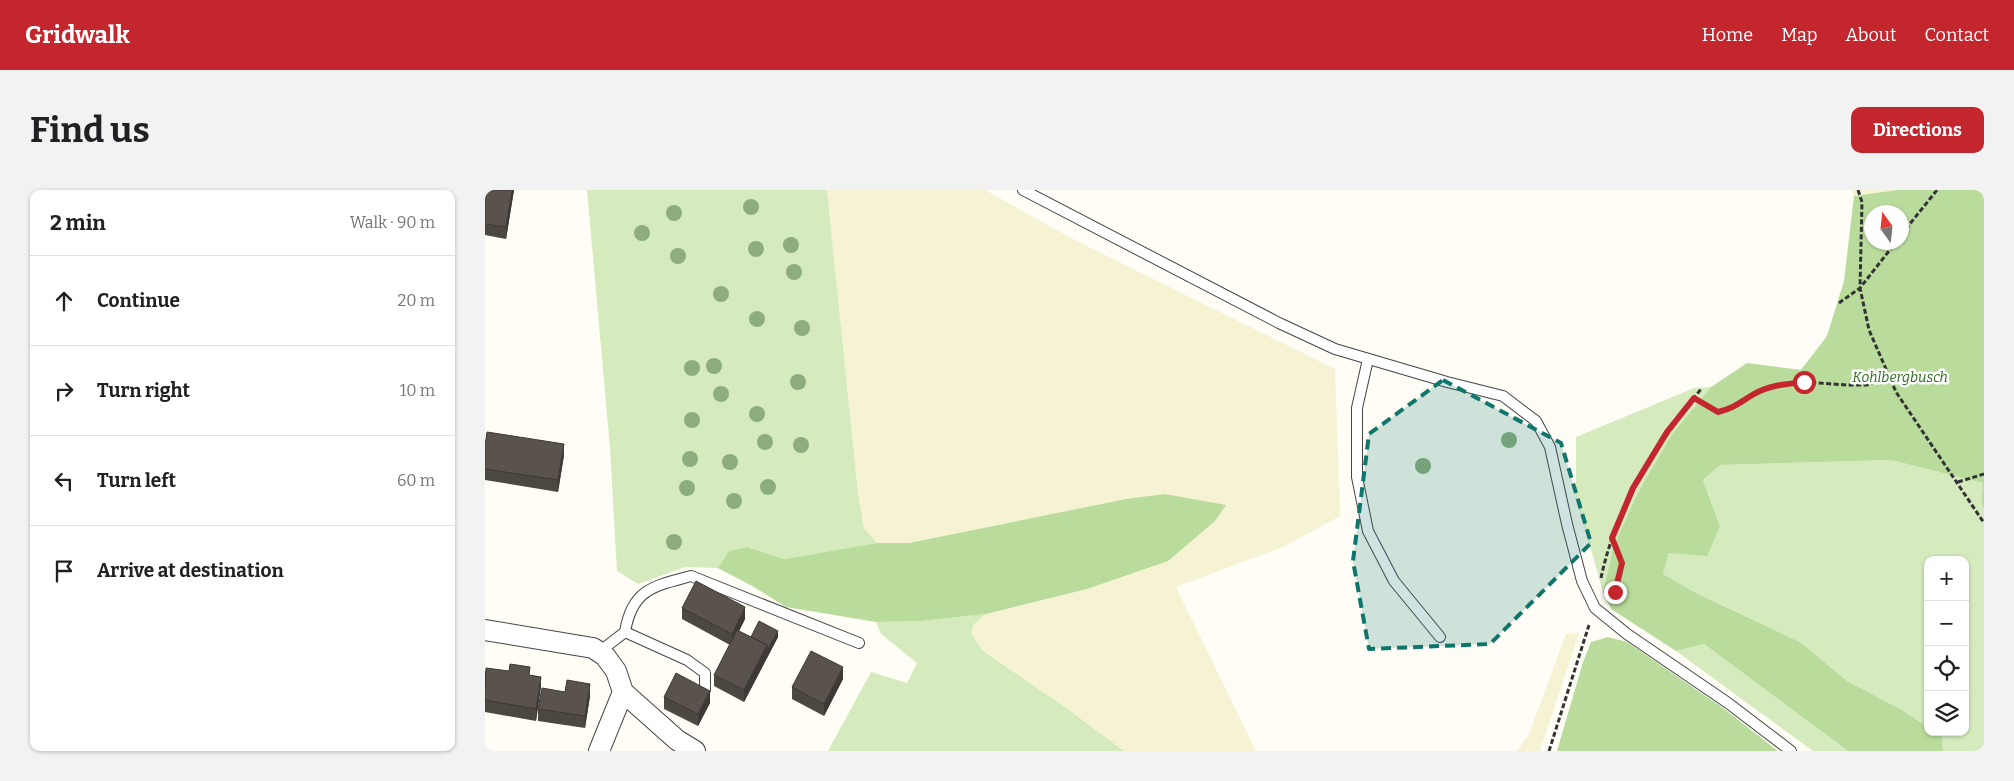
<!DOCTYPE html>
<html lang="en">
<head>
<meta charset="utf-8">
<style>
  :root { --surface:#fff; --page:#f2f2f2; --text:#202124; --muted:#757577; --line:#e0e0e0; --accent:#c4262e }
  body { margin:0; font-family:Bitter,serif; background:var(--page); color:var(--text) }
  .controls { position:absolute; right:15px; bottom:15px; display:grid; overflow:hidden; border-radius:10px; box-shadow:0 1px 4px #0004 }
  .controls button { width:45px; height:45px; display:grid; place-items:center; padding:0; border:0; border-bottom:1px solid var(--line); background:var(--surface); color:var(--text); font:25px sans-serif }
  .compass { position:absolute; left:1379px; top:15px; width:45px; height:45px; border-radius:50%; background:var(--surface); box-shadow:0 1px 4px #0004; rotate:345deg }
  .stop { position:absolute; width:15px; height:15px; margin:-11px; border:4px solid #c4262e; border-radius:50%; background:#fff }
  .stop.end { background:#c4262e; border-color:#fff; box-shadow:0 1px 5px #0008 }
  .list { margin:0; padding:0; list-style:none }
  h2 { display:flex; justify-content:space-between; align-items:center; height:65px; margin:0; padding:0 20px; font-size:21px }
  h2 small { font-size:16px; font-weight:400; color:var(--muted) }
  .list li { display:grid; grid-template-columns:32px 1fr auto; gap:15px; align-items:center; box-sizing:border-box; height:90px; padding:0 20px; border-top:1px solid var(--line) }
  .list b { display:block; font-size:19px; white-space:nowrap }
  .list em { font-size:16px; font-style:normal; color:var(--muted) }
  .icon { flex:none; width:28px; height:28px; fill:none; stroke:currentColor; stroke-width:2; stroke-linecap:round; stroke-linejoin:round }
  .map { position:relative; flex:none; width:1499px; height:561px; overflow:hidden; border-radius:10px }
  header { display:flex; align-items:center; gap:30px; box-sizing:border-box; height:70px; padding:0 25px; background:var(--accent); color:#fff }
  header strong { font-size:24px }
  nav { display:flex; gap:28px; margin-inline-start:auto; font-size:18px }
  .intro { display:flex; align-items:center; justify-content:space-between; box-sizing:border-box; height:120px; padding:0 30px }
  h1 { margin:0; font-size:35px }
  .button { padding:12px 22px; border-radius:10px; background:var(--accent); color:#fff; font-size:18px; font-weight:700 }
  main { display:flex; gap:30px; padding:0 30px }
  aside { flex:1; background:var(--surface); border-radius:10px; box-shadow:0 1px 4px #0004 }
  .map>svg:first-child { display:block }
</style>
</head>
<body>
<header>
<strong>Gridwalk</strong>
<nav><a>Home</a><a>Map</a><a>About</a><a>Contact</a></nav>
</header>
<div class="intro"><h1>Find us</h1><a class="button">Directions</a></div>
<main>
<aside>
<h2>2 min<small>Walk · 90 m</small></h2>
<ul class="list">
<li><svg class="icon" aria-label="ahead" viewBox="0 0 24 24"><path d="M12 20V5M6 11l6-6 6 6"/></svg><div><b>Continue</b></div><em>20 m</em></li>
<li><svg class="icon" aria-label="right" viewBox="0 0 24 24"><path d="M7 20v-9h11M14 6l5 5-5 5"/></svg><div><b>Turn right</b></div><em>10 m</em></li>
<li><svg class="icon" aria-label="left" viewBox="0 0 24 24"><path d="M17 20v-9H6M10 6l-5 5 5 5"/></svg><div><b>Turn left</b></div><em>60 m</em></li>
<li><svg class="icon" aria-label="arrive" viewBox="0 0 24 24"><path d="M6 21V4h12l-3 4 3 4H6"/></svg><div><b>Arrive at destination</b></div></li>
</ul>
</aside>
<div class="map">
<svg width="1499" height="561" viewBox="0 0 1499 561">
  <rect width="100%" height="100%" fill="#fffdf5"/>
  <!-- farmland -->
  <path fill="#f6f3d4" d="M342 0H500L590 50 850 179 855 326 800 356 691 397 771 561H639L580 517 498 461 486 443 489 434 501 424 602 399 641 309 424 353H392L379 338 373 303Z
    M1366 0H1412L1369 6Z
    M1094 443 1055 561H1032L1044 544 1081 444Z"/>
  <!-- green -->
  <path fill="#d5ebbd" d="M102 0H342L373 303 379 338 392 353 299 369 262 357 244 361 233 378 200 377 153 394 132 381 125 258Z
    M1226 197 1187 244 1128 358 1118 402 1091 305V247L1209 198Z
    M1406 270 1498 293 1496 314 1499 318V561H1458L1457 547 1450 542H1480V370H1443V537L1417 520 1362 491 1315 452 1213 404 1178 384 1184 363 1235 336 1218 290 1235 275Z
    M501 424 489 434 486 443 498 461 580 517 639 561H343L386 482 422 493 432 473 396 444 391 432 436 431Z
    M1219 454 1363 561H1328L1191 461Z"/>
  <!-- forest -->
  <path fill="#b9dc9c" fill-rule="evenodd" d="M1412 0H1499V318L1496 314 1498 293 1406 270 1235 275 1218 290 1235 336 1222 366 1184 363 1178 384 1213 404 1315 452 1362 491 1417 520 1443 537V542H1450L1457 547 1458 561H1363L1219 454 1191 461 1126 419 1118 402 1128 358 1152 305 1187 244 1226 197 1262 173 1316 180 1342 146 1359 91 1369 6ZM1416 22V52H1386V22Z
    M680 304 741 315 730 331 683 371 602 399 501 424 436 431 391 432 301 417 269 397 233 378 244 361 262 357 299 369 392 353H424L641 309Z
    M1123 447 1142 452 1238 518 1293 561H1072L1098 472 1106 452Z"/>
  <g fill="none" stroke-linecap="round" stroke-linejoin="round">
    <defs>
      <path id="lane" d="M538 0 794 133 850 159 962 192 1018 206 1051 231 1065 257 1082 334 1097 391 1110 418 1142 444 1243 513 1306 561
        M883 169 872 218V287L883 341 909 391 955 447
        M140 442C147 399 169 396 206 386L374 453
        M114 462 140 442 202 470 220 483V500"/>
      <path id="street" d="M0 440 108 458 120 466 131 481 138 502 192 550 210 561
        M114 561 138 502"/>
    </defs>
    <!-- lane casing -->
    <use href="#lane" stroke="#444" stroke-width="12"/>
    <!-- street casing -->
    <use href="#street" stroke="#444" stroke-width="22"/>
    <!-- path -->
    <path stroke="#333" stroke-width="3" stroke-dasharray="5 2.5" stroke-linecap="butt" d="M1373 0 1377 12 1375 98 1384 140 1411 202 1499 333
      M1416 45 1452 0
      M1354 113 1375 98 1411 52
      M1209 208 1233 222 1248 218 1270 204 1293 195 1319 192 1362 195H1382L1402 186
      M1473 292 1499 284
      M1127 349 1137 373 1128 409
      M1116 388C1131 316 1171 256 1216 199
      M1064 561 1104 435"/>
    <!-- lane -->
    <use href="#lane" stroke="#fff" stroke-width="10"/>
    <!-- street -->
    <use href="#street" stroke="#fff" stroke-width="20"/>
  </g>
  <!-- trees -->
  <g fill="#8dad7f">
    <circle cx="266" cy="17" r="8"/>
    <circle cx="189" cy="23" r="8"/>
    <circle cx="157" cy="43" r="8"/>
    <circle cx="306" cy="55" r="8"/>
    <circle cx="271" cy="59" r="8"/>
    <circle cx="193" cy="66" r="8"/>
    <circle cx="309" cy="82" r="8"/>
    <circle cx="236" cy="104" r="8"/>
    <circle cx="272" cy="129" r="8"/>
    <circle cx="317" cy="138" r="8"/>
    <circle cx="229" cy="176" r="8"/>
    <circle cx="207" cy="178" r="8"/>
    <circle cx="313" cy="192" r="8"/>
    <circle cx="236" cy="204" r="8"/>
    <circle cx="272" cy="224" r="8"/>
    <circle cx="207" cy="230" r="8"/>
    <circle cx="1024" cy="250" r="8"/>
    <circle cx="280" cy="252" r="8"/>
    <circle cx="316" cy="255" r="8"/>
    <circle cx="205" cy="269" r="8"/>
    <circle cx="245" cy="272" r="8"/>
    <circle cx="938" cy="276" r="8"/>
    <circle cx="283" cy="297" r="8"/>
    <circle cx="202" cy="298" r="8"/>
    <circle cx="249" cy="311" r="8"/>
    <circle cx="189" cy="352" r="8"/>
  </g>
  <!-- wall -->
  <path fill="#4d4742" d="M0 0H29L21 49 0 45Z
    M0 256 79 265 73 302 0 290Z
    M197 418 260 429 254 441 266 447H293L259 512 229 496V485L245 455 197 429Z
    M0 481 45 485 56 487 51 531 0 522Z
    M358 489 339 526 307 509V497Z
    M105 506 100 538 53 531V519Z
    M179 507 225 513 213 536 179 519Z"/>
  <!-- shaded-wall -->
  <path fill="#3f3936" d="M27 0H29L21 49V37Z
    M79 254V265L73 302V290Z
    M260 417V429L247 455V444Z
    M293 441V447L259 512V500L282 455Z
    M358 477V489L339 526V514Z
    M56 487V498L51 531V519Z
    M105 494V506L100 538V526Z
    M225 501V513L213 536V524Z"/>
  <!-- building -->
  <path fill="#5a524d" stroke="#3f3936" d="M0 0H27L21 37 0 34Z
    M2 242 79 254 73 290 0 279V256Z
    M211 391 260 417 247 444 197 418Z
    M274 431 293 441 282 461V455L266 447Z
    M252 440 282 455 259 500 229 485Z
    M326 461 358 477 339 514 307 497Z
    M25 474 45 477 44 485 56 487 51 519 0 510 1 478 24 481Z
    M191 483 225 501 213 524 179 507Z
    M82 490 105 494 100 526 53 519 57 498 80 502Z"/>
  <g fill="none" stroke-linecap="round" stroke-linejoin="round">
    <!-- route -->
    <path stroke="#c4262e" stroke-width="6" d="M1130 402 1137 373 1127 348 1148 298 1182 242 1209 208 1233 222C1250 218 1255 212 1269 204 1285 195 1302 194 1319 192"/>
  </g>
  <!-- marked area -->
  <path fill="#0f766e" fill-opacity="0.2" stroke="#0f766e" stroke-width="4" stroke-dasharray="10 6" stroke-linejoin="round" d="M958 190 1076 253 1106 353 1005 454 884 459 868 371 884 244Z"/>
  <g text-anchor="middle" stroke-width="5" stroke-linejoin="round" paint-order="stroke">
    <!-- park labels -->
    <g font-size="14" font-style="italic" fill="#2f6b1f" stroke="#fff">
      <text x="1415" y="192">Kohlbergbusch</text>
    </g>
  </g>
</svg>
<div class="controls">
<button>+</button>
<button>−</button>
<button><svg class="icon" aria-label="locate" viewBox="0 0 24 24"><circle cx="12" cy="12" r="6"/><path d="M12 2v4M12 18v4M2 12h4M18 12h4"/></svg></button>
<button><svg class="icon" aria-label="layers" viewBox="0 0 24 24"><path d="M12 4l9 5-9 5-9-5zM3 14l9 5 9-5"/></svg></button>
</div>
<svg class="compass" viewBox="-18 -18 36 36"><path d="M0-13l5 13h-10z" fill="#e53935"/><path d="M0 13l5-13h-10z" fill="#757577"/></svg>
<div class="stop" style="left:1319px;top:192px"></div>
<div class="stop end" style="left:1130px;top:402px"></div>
</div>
</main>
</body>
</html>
